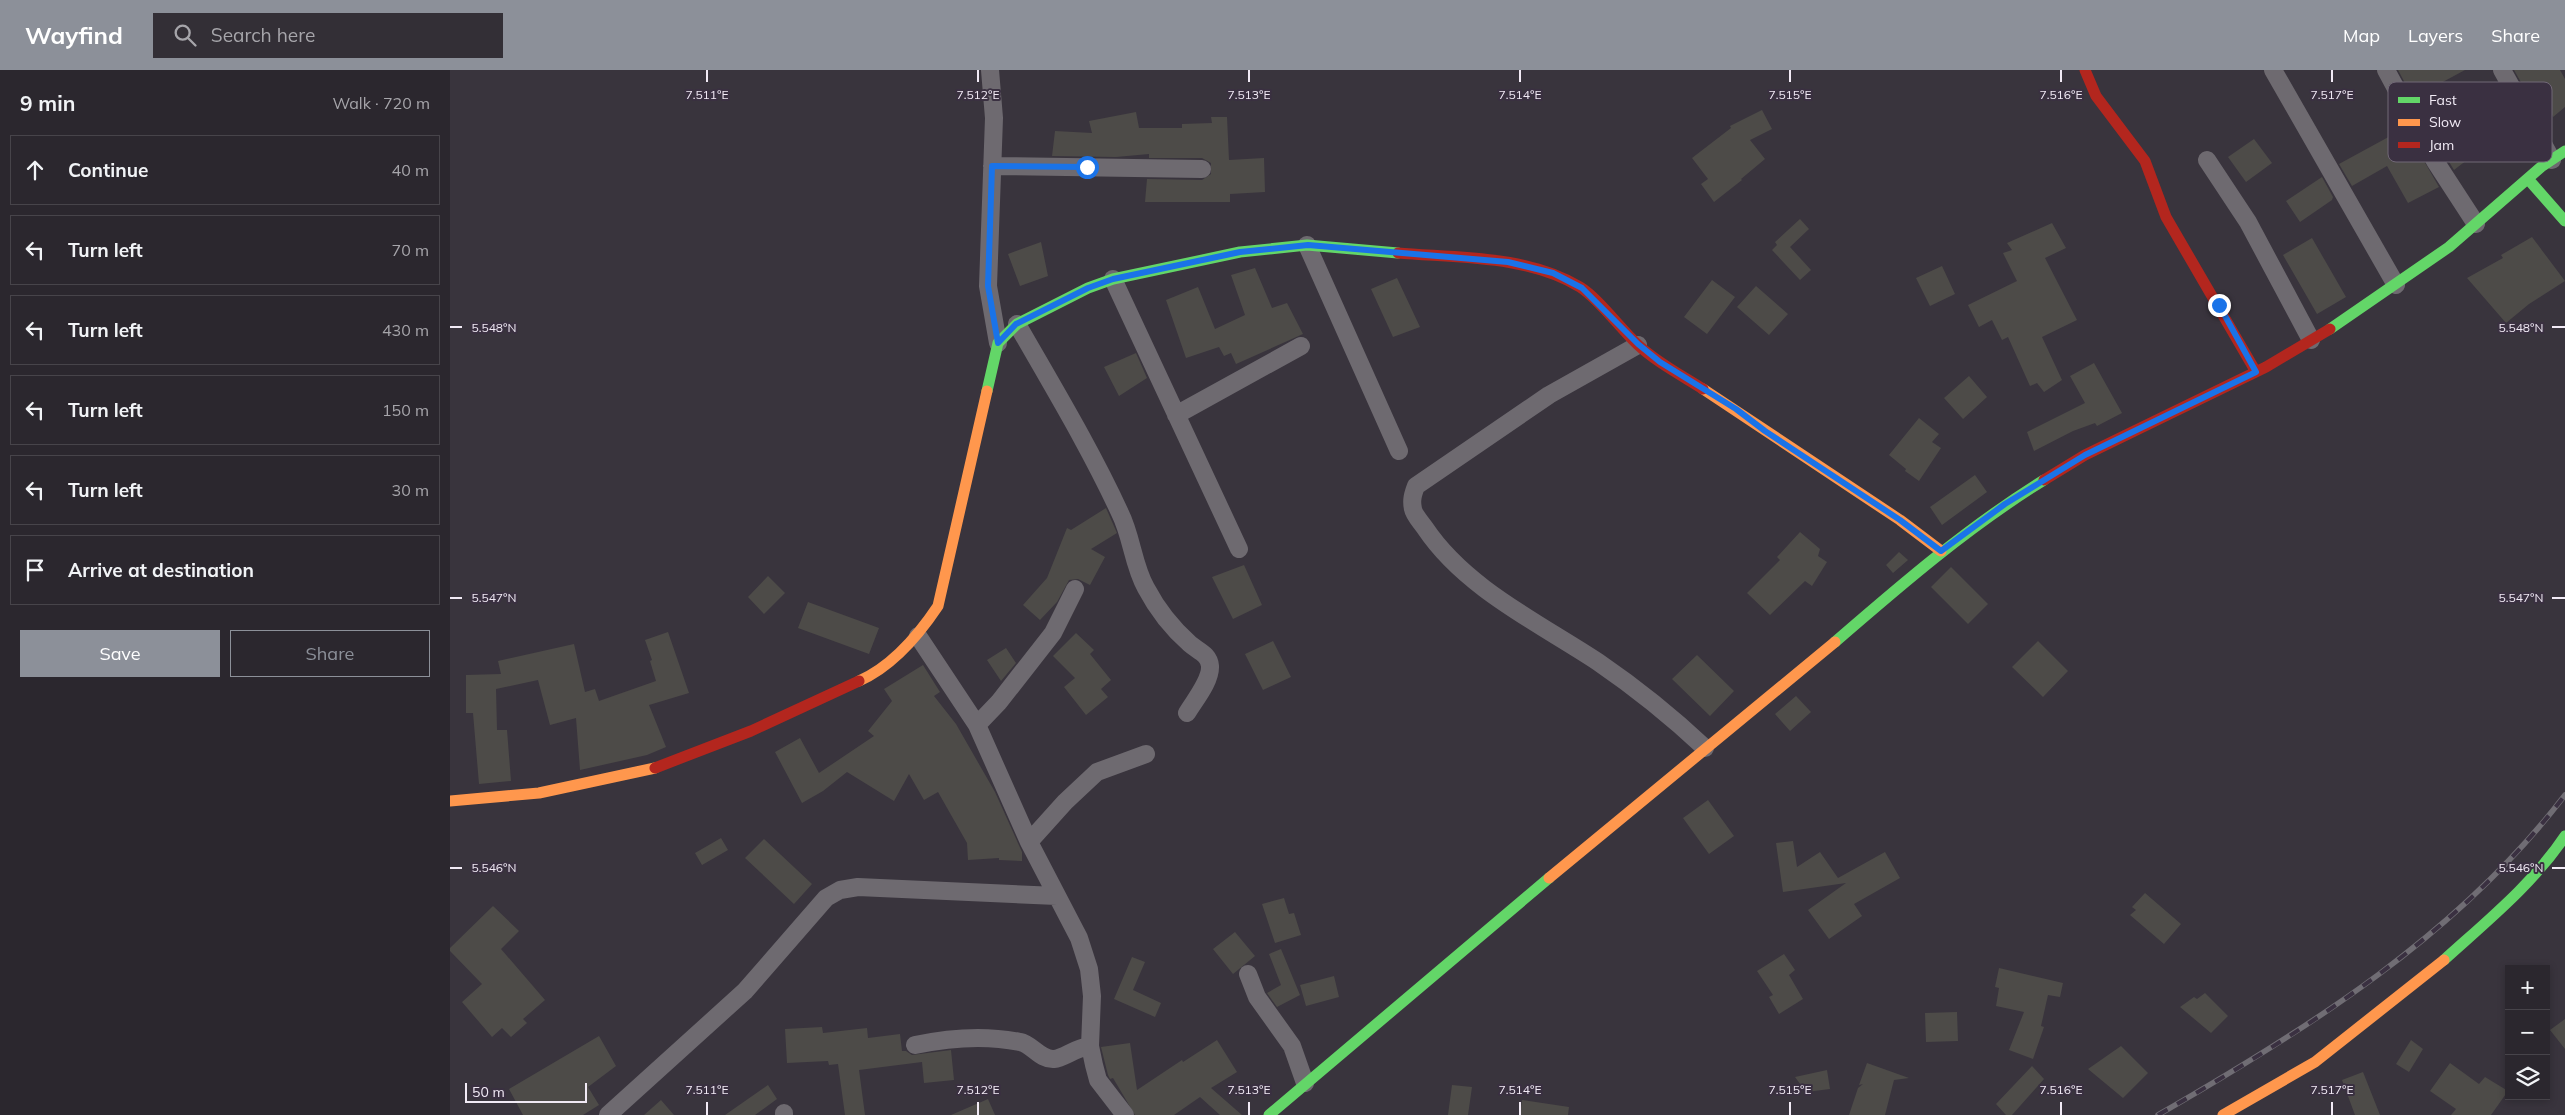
<!DOCTYPE html>
<html lang="en">
<head>
<meta charset="utf-8">
<style>
  :root { --surface:#2b272e; --page:#332f36; --text:#f1f3f6; --muted:#a6a5aa; --line:#47444a; --accent:#8c9099 }
  body { margin:0; font-family:Mulish,sans-serif; background:var(--page); color:var(--text) }
  .controls { position:absolute; right:15px; bottom:15px; display:grid; overflow:hidden; border-radius:0px; box-shadow:0 2px 8px #0003 }
  .controls button { width:45px; height:45px; display:grid; place-items:center; padding:0; border:0; border-bottom:1px solid var(--line); background:var(--surface); color:var(--text); font:25px sans-serif }
  .scale { position:absolute; left:15px; bottom:12px; width:122px; box-sizing:border-box; padding-left:5px; border:2px solid #f1eaf5; border-top:0; font-size:14px; line-height:18px; white-space:nowrap; color:#f1eaf5; -webkit-text-stroke:4px #3a3041; paint-order:stroke }
  .stop { position:absolute; width:15px; height:15px; margin:-11px; border:4px solid #1a73e8; border-radius:50%; background:#fff }
  .stop.end { background:#1a73e8; border-color:#fff; box-shadow:0 1px 5px #0008 }
  .list { margin:0; padding:0; list-style:none }
  h2 { display:flex; justify-content:space-between; align-items:center; height:65px; margin:0; padding:0 20px; font-size:21px }
  h2 small { font-size:16px; font-weight:400; color:var(--muted) }
  .list li { display:grid; grid-template-columns:32px 1fr auto; gap:15px; align-items:center; box-sizing:border-box; height:70px; margin:0 10px 10px; padding:0 10px; border:1px solid var(--line); border-radius:0px }
  .list b { display:block; font-size:19px; white-space:nowrap }
  .list em { font-size:16px; font-style:normal; color:var(--muted) }
  .actions { display:flex; gap:10px; padding:15px 20px }
  .actions a { flex:1; padding:11px 0; border:1px solid var(--accent); border-radius:0px; text-align:center; font-size:18px; color:var(--accent) }
  .actions .main { background:var(--accent); color:#fff }
  .icon { flex:none; width:28px; height:28px; fill:none; stroke:currentColor; stroke-width:2; stroke-linecap:round; stroke-linejoin:round }
  .map { position:relative; flex:none; width:2115px; height:1045px; overflow:hidden }
  header { display:flex; align-items:center; gap:30px; box-sizing:border-box; height:70px; padding:0 25px; background:var(--accent); color:#fff }
  header strong { font-size:24px }
  nav { display:flex; gap:28px; margin-inline-start:auto; font-size:18px }
  .search { width:350px; height:45px; background:var(--page); display:flex; align-items:center; gap:12px; box-sizing:border-box; padding:0 18px; border-radius:0px; color:var(--muted); font-size:19px }
  main { display:flex }
  aside { flex:1; background:var(--surface) }
  .map>svg:first-child { display:block }
</style>
</head>
<body>
<header>
<strong>Wayfind</strong>
<div class="search"><svg class="icon" aria-label="search" viewBox="0 0 24 24"><circle cx="10" cy="10" r="6"/><path d="M15 15l6 6"/></svg>Search here</div>
<nav><a>Map</a><a>Layers</a><a>Share</a></nav>
</header>
<main>
<aside>
<h2>9 min<small>Walk · 720 m</small></h2>
<ul class="list">
<li><svg class="icon" aria-label="ahead" viewBox="0 0 24 24"><path d="M12 20V5M6 11l6-6 6 6"/></svg><div><b>Continue</b></div><em>40 m</em></li>
<li><svg class="icon" aria-label="left" viewBox="0 0 24 24"><path d="M17 20v-9H6M10 6l-5 5 5 5"/></svg><div><b>Turn left</b></div><em>70 m</em></li>
<li><svg class="icon" aria-label="left" viewBox="0 0 24 24"><path d="M17 20v-9H6M10 6l-5 5 5 5"/></svg><div><b>Turn left</b></div><em>430 m</em></li>
<li><svg class="icon" aria-label="left" viewBox="0 0 24 24"><path d="M17 20v-9H6M10 6l-5 5 5 5"/></svg><div><b>Turn left</b></div><em>150 m</em></li>
<li><svg class="icon" aria-label="left" viewBox="0 0 24 24"><path d="M17 20v-9H6M10 6l-5 5 5 5"/></svg><div><b>Turn left</b></div><em>30 m</em></li>
<li><svg class="icon" aria-label="arrive" viewBox="0 0 24 24"><path d="M6 21V4h12l-3 4 3 4H6"/></svg><div><b>Arrive at destination</b></div></li>
</ul>
<div class="actions"><a class="main">Save</a><a>Share</a></div>
</aside>
<div class="map">
<svg width="2115" height="1045" viewBox="0 0 2115 1045">
  <rect width="100%" height="100%" fill="#39343d"/>
  <!-- building -->
  <path fill="#4d4b48" d="M1948 0H2015L1963 28Z
    M2064 0H2110L2115 9V37L2103 47 2100 39 2089 44Z
    M1312 40 1322 59 1300 70 1315 89 1291 109 1292 110 1264 132 1251 114 1258 109 1242 88 1281 58 1280 56Z
    M686 42 689 58H732V54L762 53 761 47H777L779 90 814 88 815 122 780 124V132H695L697 109 752 110 761 104V93L752 88H699V84L666 87 602 86 605 61 642 63 639 51Z
    M2021 43 2039 73 2004 100 1984 67Z
    M1955 58 1989 117 1958 133 1937 96 1902 116 1889 94Z
    M1804 69 1822 93 1796 112 1778 87Z
    M1872 107 1883 127 1882 130 1850 152 1836 131Z
    M1350 149 1359 159 1340 177 1361 200 1350 210 1322 180 1327 175 1325 172Z
    M1602 153 1616 178 1595 188 1627 250 1592 267 1612 310 1594 322 1587 313 1580 316 1558 267 1552 270 1542 250 1529 257 1518 235 1567 211 1553 183 1562 180 1557 173Z
    M2082 167 2115 211 2079 234 2056 253 2017 208 2053 188 2051 185Z
    M1862 168 1896 227 1867 244 1833 185Z
    M591 172 598 206 570 216 558 184Z
    M1492 196 1505 224 1480 236 1466 208Z
    M805 198 822 238 837 233 853 264 786 294 781 283 774 286 769 277 736 288 716 230 748 217 765 259 795 245 781 205Z
    M947 208 970 257 943 267 921 219Z
    M1262 210 1285 227 1257 264 1234 247Z
    M1306 216 1338 244 1319 265 1287 237Z
    M686 283 697 308 669 326 654 297Z
    M1644 293 1672 343 1647 356 1645 353 1623 361 1584 381 1577 362 1635 333 1620 306Z
    M1519 306 1537 327 1513 349 1494 328Z
    M1469 348 1489 364 1482 372 1491 378 1469 411 1455 401 1456 399 1439 385Z
    M1525 405 1537 422 1492 455 1480 437Z
    M656 438 667 463 641 479 655 487 640 515 628 509 619 510 607 532 590 550 573 535 597 508 617 458 621 460Z
    M1350 462 1370 479 1368 486 1377 492 1362 516 1355 511 1320 545 1297 523 1330 490 1327 487Z
    M1449 482 1458 490 1443 503 1436 495Z
    M794 495 812 535 783 549 762 507Z
    M1501 497 1538 534 1518 554 1481 517Z
    M318 506 335 523 314 544 298 527Z
    M358 532 429 558 419 584 348 558Z
    M218 562 239 623 199 635 216 677 197 685 130 700 126 648 100 655 88 610 46 619 47 660H57L61 711 29 714 23 643H16V605L51 604 48 591 124 574 135 622 145 619 149 631 206 611 200 591 202 590 195 570Z
    M626 563 644 580 640 584 661 610 651 619 658 627 636 645 614 617 625 608 603 586Z
    M823 571 841 607 813 620 795 584Z
    M1588 571 1618 601 1593 627 1562 597Z
    M556 578 566 593 551 611 537 590Z
    M1247 585 1284 621 1260 646 1222 609Z
    M473 595 490 622 484 626 506 654 545 722 572 782V791L549 790V788L518 790 517 773 488 722 474 730 459 704 444 731 397 702 373 721 352 733 325 682 350 668 369 703 424 666 418 661 442 631 434 619Z
    M1346 626 1361 642 1340 661 1325 644Z
    M1258 730 1284 766 1259 784 1233 748Z
    M271 768 278 780 252 795 245 783Z
    M314 769 362 814 344 834 295 788Z
    M1343 771 1347 797 1370 782 1388 808 1435 782 1450 808 1404 834 1412 846 1379 869 1358 840 1396 813 1333 822 1326 773Z
    M1695 823 1731 854 1714 874 1680 845 1686 840 1682 837Z
    M834 828 839 844 844 843 851 865 825 873 812 834Z
    M43 836 69 861 51 879 95 930 73 949 77 953 61 967 52 958 42 967 12 932 32 914 0 881V878Z
    M785 862 805 886 783 904 763 879Z
    M831 879 850 925 827 937 817 923 831 915 819 884Z
    M1334 884 1345 900 1339 905 1353 929 1329 944 1319 927 1323 925 1307 901Z
    M682 887 695 892 683 920 711 933 705 947 664 929Z
    M1549 898 1613 913 1610 927 1598 925 1591 956 1594 957 1583 989 1559 980 1574 942 1546 936 1549 918 1545 917Z
    M884 906 889 927 856 936 850 915Z
    M1755 923 1778 946 1761 963 1730 937 1744 927 1747 929Z
    M1507 942 1508 971 1476 972 1475 943Z
    M2115 949V979L2100 960Z
    M372 957 373 963 417 958 418 968 450 964 452 981H456L462 985 501 980 504 1010 474 1013 472 992 409 1000 415 1045H395L388 994 379 995 378 991 337 993 335 959Z
    M149 966 166 996 138 1017 149 1035 133 1045H73L59 1019Z
    M767 970 787 1002 761 1018 792 1045H770L750 1027 724 1045H685L663 1008 660 1009 658 1005 651 977 680 973 687 1020 732 990 733 992Z
    M1961 970 1973 979 1959 1002 1946 994Z
    M1671 976 1698 1003 1673 1028 1638 999Z
    M1417 993 1459 1008 1444 1010 1435 1045H1399L1408 1018 1413 1014 1409 1015Z
    M2000 993 2029 1014 2035 1007 2058 1021 2041 1045H2001L2006 1039 1980 1021Z
    M1582 996 1594 1009 1562 1045H1556L1546 1034Z
    M1377 1000 1380 1019 1356 1022 1345 1007Z
    M1913 1002 1930 1045H1905L1892 1010Z
    M318 1015 327 1029 305 1045H275Z
    M1002 1015 1022 1017 1018 1045H998Z
    M538 1029 545 1045H501Z
    M211 1030 224 1045H194Z
    M1072 1030 1119 1037 1118 1045H1070Z"/>
  <g fill="none" stroke-linecap="round" stroke-linejoin="round">
    <!-- street -->
    <path stroke="#6e6a70" stroke-width="18" d="M540 0 544 48 538 216 548 273
      M1823 0 1946 215
      M1936 0 1985 91 2026 154
      M2052 0 2102 90
      M1757 90 1798 152 1861 270
      M542 96 752 99
      M857 175 949 381
      M663 209 789 479
      M567 254C603 317 640 378 670 443 682 467 683 495 696 518 707 539 723 559 740 574 748 581 759 584 760 596 761 611 744 631 737 643
      M1188 275 1099 325 966 416C963 424 961 430 963 439 964 445 971 452 975 458 1015 518 1089 553 1148 592 1186 618 1222 647 1255 678
      M726 345 851 276
      M468 566 527 655 579 772 629 868 639 899 642 926 640 976 644 995 648 1010 675 1045
      M527 655 549 632 603 563 625 519
      M579 772 615 732 647 702 696 684
      M798 904 807 927 842 976 855 1013
      M465 975C498 968 536 965 570 972 582 974 590 990 604 989 614 988 625 978 640 976
      M334 1043V1045
      M158 1045 295 921 376 828 390 820 408 817 607 826"/>
    <!-- fast -->
    <path stroke="#63d668" stroke-width="11" d="M2078 109 2115 151
      M1880 259 1999 177 2091 97 2115 81
      M537 321 548 273 567 254 638 218 663 209 790 182 857 175 948 183
      M1385 572C1452 514 1518 457 1594 410
      M1994 890C2037 851 2083 814 2115 766
      M819 1045 1099 808"/>
    <!-- slow -->
    <path stroke="#ff974d" stroke-width="11" d="M1253 319 1450 450 1491 481
      M409 611C443 596 468 566 488 536L537 321
      M0 731 89 723 205 698
      M1099 808 1385 572
      M1773 1045 1865 992 1994 890"/>
    <!-- jam -->
    <path stroke="#b3261e" stroke-width="11" d="M1635 0 1646 26 1695 91 1716 147 1806 302
      M948 183C1008 188 1077 185 1130 217 1148 228 1170 258 1187 274 1206 292 1231 305 1253 319
      M1594 410 1635 385 1816 297 1880 259
      M205 698 301 661 409 611"/>
    <defs>
      <path id="rail" d="M1708 1045C1858 959 2009 864 2115 725"/>
    </defs>
    <!-- rail casing -->
    <use href="#rail" stroke="#706d74" stroke-width="5.5"/>
    <!-- rail -->
    <use href="#rail" stroke="#3a3041" stroke-width="4" stroke-dasharray="11" stroke-linecap="butt"/>
  </g>
  <g fill="none" stroke-linecap="round" stroke-linejoin="round">
    <!-- route -->
    <path stroke="#1a73e8" stroke-width="6" d="M637 97 542 96 538 216 548 273 566 254 638 218 663 209 790 182 858 175 1058 192 1103 203 1132 218 1188 274 1210 292 1286 339 1315 361 1450 450 1491 481 1555 434 1635 385 1806 302 1769 235"/>
  </g>
  <!-- ticks -->
  <path fill="none" stroke="#f1eaf5" stroke-width="2" d="M257 0V12M528 0V12M799 0V12M1070 0V12M1340 0V12M1611 0V12M1882 0V12M0 257H12M2102 257H2115M0 528H12M2102 528H2115M0 798H12M2102 798H2115M257 1032V1045M528 1032V1045M799 1032V1045M1070 1032V1045M1340 1032V1045M1611 1032V1045M1882 1032V1045"/>
  <!-- legend -->
  <rect x="1938" y="12" width="164" height="80" rx="8" fill="#3a3041" stroke="#716877" stroke-width="1"/>
  <rect x="1948" y="27" width="22" height="6" fill="#63d668"/>
  <rect x="1948" y="49" width="22" height="7" fill="#ff974d"/>
  <rect x="1948" y="72" width="22" height="6" fill="#b3261e"/>
  <g font-size="14" fill="#f1eaf5">
    <text x="1979" y="35">Fast</text>
    <text x="1979" y="57">Slow</text>
    <text x="1979" y="80">Jam</text>
  </g>
  <g font-size="12" text-anchor="middle" fill="#f1eaf5" stroke="#3a3041" stroke-width="4" stroke-linejoin="round" paint-order="stroke">
    <text x="257" y="29">7.511°E</text>
    <text x="528" y="29">7.512°E</text>
    <text x="799" y="29">7.513°E</text>
    <text x="1070" y="29">7.514°E</text>
    <text x="1340" y="29">7.515°E</text>
    <text x="1611" y="29">7.516°E</text>
    <text x="1882" y="29">7.517°E</text>
    <text x="44" y="262">5.548°N</text>
    <text x="2071" y="262">5.548°N</text>
    <text x="44" y="532">5.547°N</text>
    <text x="2071" y="532">5.547°N</text>
    <text x="44" y="802">5.546°N</text>
    <text x="2071" y="802">5.546°N</text>
    <text x="257" y="1024">7.511°E</text>
    <text x="528" y="1024">7.512°E</text>
    <text x="799" y="1024">7.513°E</text>
    <text x="1070" y="1024">7.514°E</text>
    <text x="1340" y="1024">7.515°E</text>
    <text x="1611" y="1024">7.516°E</text>
    <text x="1882" y="1024">7.517°E</text>
  </g>
</svg>
<div class="controls">
<button>+</button>
<button>−</button>
<button><svg class="icon" aria-label="layers" viewBox="0 0 24 24"><path d="M12 4l9 5-9 5-9-5zM3 14l9 5 9-5"/></svg></button>
</div>
<div class="scale">50 m</div>
<div class="stop" style="left:637px;top:97px"></div>
<div class="stop end" style="left:1769px;top:235px"></div>
</div>
</main>
</body>
</html>
